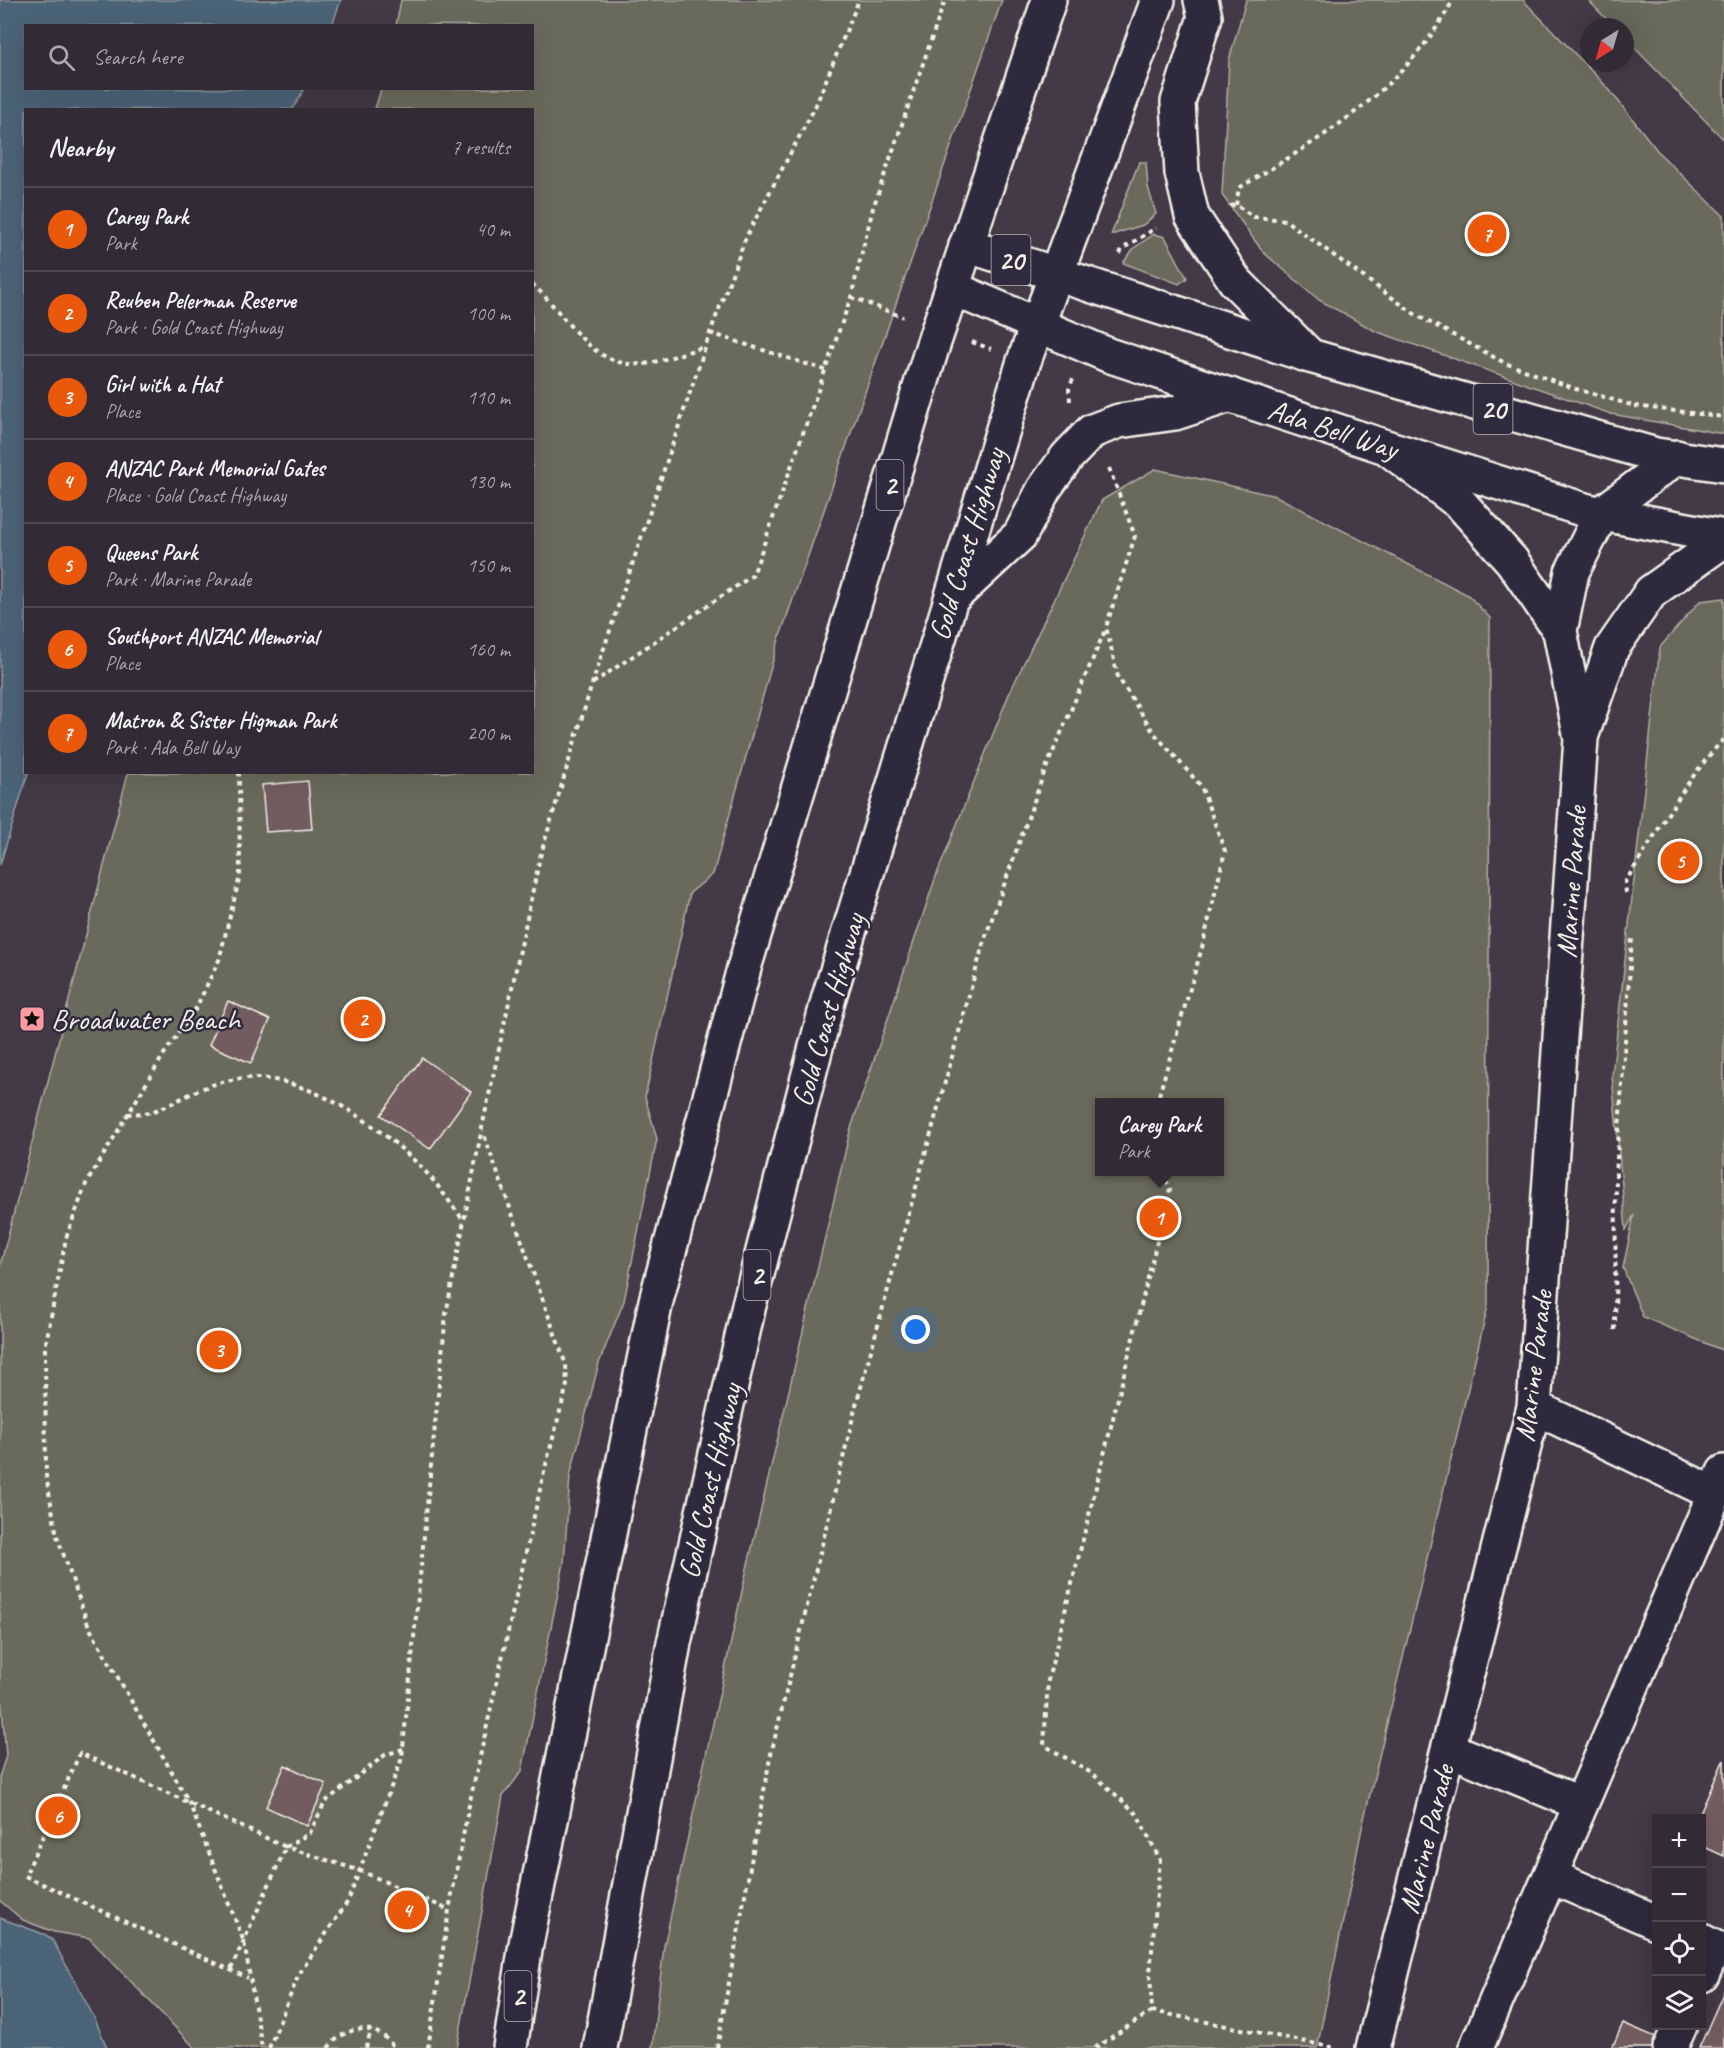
<!DOCTYPE html>
<html lang="en">
<head>
<meta charset="utf-8">
<style>
  :root { --surface:#322b35; --page:#3a333d; --text:#f1f3f6; --muted:#a8a7ad; --line:#4d4750; --accent:#ea580c }
  body { margin:0; font-family:Caveat,sans-serif; background:var(--page); color:var(--text) }
  .controls { position:absolute; right:18px; bottom:18px; display:grid; overflow:hidden; border-radius:0px; box-shadow:0 6px 24px #0002 }
  .controls button { width:54px; height:54px; display:grid; place-items:center; padding:0; border:0; border-bottom:2px solid var(--line); background:var(--surface); color:var(--text); font:30px sans-serif }
  .compass { position:absolute; left:1580px; top:18px; width:54px; height:54px; border-radius:50%; background:var(--surface); box-shadow:0 6px 24px #0002; rotate:217deg }
  .you { position:absolute; left:916px; top:1330px; width:21px; height:21px; margin:-15px; border:4px solid #fff; border-radius:50%; background:#1a73e8; box-shadow:0 0 0 9px #1a73e833 }
  .badge { display:grid; place-items:center; width:39px; height:39px; border-radius:50%; background:var(--accent); color:#fff; font-size:20px; font-weight:700 }
  .pin { position:absolute; translate:-50% -50%; border:3px solid #fff; box-shadow:0 2px 6px #0006 }
  .popup { position:absolute; left:1095px; top:1098px; width:129px; height:78px; box-sizing:border-box; display:grid; place-content:center; border-radius:0px; background:var(--surface); filter:drop-shadow(0 2px 4px #0005); font-size:20px; white-space:nowrap; color:var(--muted) }
  .popup b { font-size:22px; color:var(--text) }
  .popup::after { content:''; position:absolute; left:50%; top:100%; margin-left:-12px; border:12px solid transparent; border-top-color:var(--surface) }
  .list { margin:0; padding:0; list-style:none }
  h2 { display:flex; justify-content:space-between; align-items:center; height:78px; margin:0; padding:0 24px; font-size:26px }
  h2 small { font-size:20px; font-weight:400; color:var(--muted) }
  .list li { display:grid; grid-template-columns:39px 1fr auto; gap:18px; align-items:center; box-sizing:border-box; height:84px; padding:0 24px; border-top:2px solid var(--line) }
  .list b { display:block; font-size:22px; white-space:nowrap }
  .list p { margin:0; font-size:20px; white-space:nowrap; color:var(--muted) }
  .list em { font-size:20px; font-style:normal; color:var(--muted) }
  .icon { flex:none; width:33px; height:33px; fill:none; stroke:currentColor; stroke-width:2; stroke-linecap:round; stroke-linejoin:round }
  .map { position:relative; flex:none; width:1724px; height:2048px; overflow:hidden }
  .search { position:absolute; background:var(--surface); box-shadow:0 6px 24px #0002; left:24px; top:24px; width:510px; height:66px; display:flex; align-items:center; gap:15px; box-sizing:border-box; padding:0 21px; border-radius:0px; color:var(--muted); font-size:22px }
  .panel { position:absolute; background:var(--surface); box-shadow:0 6px 24px #0002; left:24px; top:108px; width:510px; height:666px; border-radius:0px }
  .map>svg:first-child { display:block }
</style>
</head>
<body>
<div class="map">
<svg width="1724" height="2048" viewBox="0 0 1724 2048">
  <rect width="100%" height="100%" fill="#433947"/>
  <filter id="ink" filterUnits="userSpaceOnUse"><feTurbulence type="fractalNoise" baseFrequency=".0167" numOctaves="2"/><feDisplacementMap in="SourceGraphic" scale="12" xChannelSelector="R" yChannelSelector="G"/><feConvolveMatrix kernelMatrix="1 2 1 2 8 2 1 2 1" color-interpolation-filters="sRGB"/></filter>
  <g filter="url(#ink)">
    <!-- green -->
    <path fill="#6a6b5c" stroke="#afaea2" stroke-width="1.5" fill-rule="evenodd" d="M401 0H1002L779 639 713 874 690 893 645 1097 657 1139 624 1301 599 1363 570 1476 564 1563 522 1771 503 1796 457 2048H195L89 1938 54 1932 23 1920 0 1901V1774L6 1756 0 1684V1266L128 773 532 772V110L375 109 381 89 532 88V26L396 25Z
      M1246 0H1523L1608 88 1660 154 1724 216V434L1611 414 1375 331 1319 300 1263 252 1222 195 1229 60Z
      M1588 0H1724V140L1625 38V27H1614Z
      M1139 162H1146L1148 187 1156 214 1143 225 1111 235Z
      M1154 234 1165 237 1187 278 1179 284 1123 263 1134 248Z
      M1155 469 1276 496 1468 595 1490 618 1488 1306 1363 1823 1317 2048H652L664 1946 746 1573 850 1131 935 879 1009 694 1102 500ZM1099 1102H1219V1172H1099Z
      M1724 598V1351L1643 1317 1623 1268 1634 1215 1626 1230 1612 1076 1660 647 1700 601Z"/>
    <!-- water -->
    <path fill="#4c6476" stroke="#8f9ca4" stroke-width="1.5" d="M0 0H341L332 25 26 26V88L304 89 293 109 26 110V772L28 773 0 865Z
      M0 1918 46 1935 53 1941 95 2019 107 2048H0Z"/>
    <!-- building -->
    <path fill="#725c5f" stroke="#f4f1e8" stroke-width="1.5" d="M308 781 312 829 266 832 262 785Z
      M228 1001 270 1020 251 1063 209 1045Z
      M422 1058 471 1092 430 1149 381 1115Z
      M1724 1759V1856L1702 1846V1818H1698Z
      M285 1765 326 1784 307 1826 266 1807Z
      M1724 1991V2048H1699Z
      M1623 2023 1681 2048H1612Z"/>
    <g fill="none" stroke-linecap="round" stroke-linejoin="round">
      <defs>
        <path id="minor" d="M1390 450 1461 504 1512 561 1560 631
          M1581 737 1612 648 1651 592 1724 540
          M1534 1407 1715 1494
          M1449 1749 1581 1804
          M1550 1876 1656 1922
          M1702 1941 1714 1947 1702 1975
          M1373 2048 1534 1407 1581 739 1560 631 1572 572 1602 513 1677 457
          M1476 2048 1724 1472
          M1670 2048 1680 2026"/>
        <path id="major" d="M966 245 1310 356 1656 455 1724 465
          M952 288 1108 355 1386 447 1588 511 1724 537"/>
        <path id="highway" d="M1201 0 1205 17 1178 102 1182 173 1192 216 1235 281 1310 356
          M951 599 1020 535 1044 489 1067 457 1092 431 1119 421 1175 413 1230 395
          M510 2048 526 1944 656 1301 744 968 932 348 1049 0
          M600 2048 674 1643 749 1305 829 997 1024 361 1158 0"/>
      </defs>
      <!-- minor casing -->
      <use href="#minor" stroke="#f4f1e8" stroke-width="38"/>
      <!-- major casing -->
      <use href="#major" stroke="#f4f1e8" stroke-width="38"/>
      <!-- highway casing -->
      <use href="#highway" stroke="#f4f1e8" stroke-width="38"/>
      <!-- path -->
      <path stroke="#f4f1e8" stroke-width="4" stroke-dasharray="4.5 4.5" stroke-linecap="butt" d="M1236 205 1239 188C1322 138 1406 89 1453 0
        M1230 206 1236 205 1254 217 1285 220 1416 315 1505 363 1576 389 1635 406 1724 417
        M1120 254 1122 249 1156 228
        M532 284C569 316 592 374 650 363 668 359 686 352 704 347
        M851 297 903 317
        M710 333 825 370
        M972 342 991 349
        M1070 401 1069 389 1073 379
        M1109 468 1135 536 1106 627 1118 677 1154 733 1201 786 1225 851 1203 944 1157 1102
        M593 683 753 575 851 297 873 208 945 0
        M239 772 240 876 219 960 195 1010 164 1054 86 1184 66 1238 45 1348 46 1476 57 1536 89 1627 189 1802 244 1942 262 2048
        M1626 893 1625 882C1657 834 1684 781 1724 739
        M127 1114C136 1113 146 1114 154 1111 182 1100 199 1086 231 1080 296 1066 377 1123 421 1167 437 1183 450 1203 464 1221
        M1162 1172 1170 1189 1048 1680 1044 1745 1093 1774 1137 1814 1160 1860 1150 1973 1152 2011 1336 2048
        M1615 1330 1616 1173 1632 937
        M403 1749 385 1755 325 1802 310 1833 286 1847 361 1871 449 1910
        M231 1969 286 1847 80 1753 25 1876 248 1978
        M269 2048 299 1974 348 1901 402 1758 446 1314 482 1128 540 857 592 684 710 333 746 237 815 107 859 0
        M328 2048C346 2025 377 2021 394 2048
        M366 2048 371 2030
        M428 2048 449 1910 468 1810 544 1472 567 1385 566 1365 483 1132
        M717 2048 770 1758 856 1405 984 941 1044 773 1106 628
        M1095 2048 1152 2011"/>
      <!-- minor -->
      <use href="#minor" stroke="#2f2a3d" stroke-width="33"/>
      <!-- major -->
      <use href="#major" stroke="#2f2a3d" stroke-width="33"/>
      <!-- highway -->
      <use href="#highway" stroke="#2f2a3d" stroke-width="33"/>
    </g>
  </g>
  <!-- icons -->
  <defs>
    <symbol id="sight-square" viewBox="-11 -11 22 22"><rect x="-9" y="-9" width="18" height="18" rx="4" fill="#ff9aa2" stroke="#2f2a3d"/><path d="M0-6L1.8-2.2L6-1.7L2.9 1.2L3.7 5.4L0 3.3L-3.7 5.4L-2.9 1.2L-6-1.7L-1.8-2.2Z" fill="#111"/></symbol>
  </defs>
  <g fill-rule="evenodd">
    <use href="#sight-square" x="17" y="1004" width="30" height="30"/>
  </g>
  <g text-anchor="middle" stroke-width="5" stroke-linejoin="round" paint-order="stroke">
    <!-- shield labels -->
    <g fill="#2f2a3d" stroke="#b9b5b5" stroke-width="1.5">
      <rect x="991.5" y="235" width="39" height="50" rx="4.5"/>
      <rect x="1473.5" y="384" width="39" height="50" rx="4.5"/>
      <rect x="876.5" y="460" width="27" height="50" rx="4.5"/>
      <rect x="743.5" y="1250" width="27" height="50" rx="4.5"/>
      <rect x="504.5" y="1971" width="27" height="50" rx="4.5"/>
    </g>
    <g font-size="28" font-weight="bold" fill="#f4f1e8">
      <text x="1011" y="270">20</text>
      <text x="1493" y="419">20</text>
      <text x="890" y="495">2</text>
      <text x="757" y="1285">2</text>
      <text x="518" y="2006">2</text>
    </g>
    <!-- street labels -->
    <g font-size="30" fill="#f4f1e8" stroke="#2f2a3d">
      <text transform="translate(1333 429) rotate(18)" y="10">Ada Bell Way</text>
      <text transform="translate(967 544) rotate(-73)" y="10">Gold Coast Highway</text>
      <text transform="translate(1571 882) rotate(-86)" y="10">Marine Parade</text>
      <text transform="translate(828 1010) rotate(-74)" y="10">Gold Coast Highway</text>
      <text transform="translate(1533 1366) rotate(-83)" y="10">Marine Parade</text>
      <text transform="translate(710 1481) rotate(-77)" y="10">Gold Coast Highway</text>
      <text transform="translate(1426 1839) rotate(-76)" y="10">Marine Parade</text>
    </g>
    <!-- poi labels -->
    <g font-size="30" fill="#f4f1e8" stroke="#2f2a3d" text-anchor="start">
      <text x="51" y="1029">Broadwater Beach</text>
    </g>
  </g>
</svg>
<div class="controls">
<button>+</button>
<button>−</button>
<button><svg class="icon" aria-label="locate" viewBox="0 0 24 24"><circle cx="12" cy="12" r="6"/><path d="M12 2v4M12 18v4M2 12h4M18 12h4"/></svg></button>
<button><svg class="icon" aria-label="layers" viewBox="0 0 24 24"><path d="M12 4l9 5-9 5-9-5zM3 14l9 5 9-5"/></svg></button>
</div>
<svg class="compass" viewBox="-18 -18 36 36"><path d="M0-13l5 13h-10z" fill="#e53935"/><path d="M0 13l5-13h-10z" fill="#a8a7ad"/></svg>
<div class="you"></div>
<div class="pin badge" style="left:1159px;top:1218px">1</div>
<div class="popup"><b>Carey Park</b>Park</div>
<div class="pin badge" style="left:363px;top:1019px">2</div>
<div class="pin badge" style="left:219px;top:1350px">3</div>
<div class="pin badge" style="left:407px;top:1910px">4</div>
<div class="pin badge" style="left:1680px;top:861px">5</div>
<div class="pin badge" style="left:58px;top:1816px">6</div>
<div class="pin badge" style="left:1487px;top:234px">7</div>
<div class="search"><svg class="icon" aria-label="search" viewBox="0 0 24 24"><circle cx="10" cy="10" r="6"/><path d="M15 15l6 6"/></svg>Search here</div>
<section class="panel">
<h2>Nearby<small>7 results</small></h2>
<ul class="list">
<li><span class="badge">1</span><div><b>Carey Park</b><p>Park</p></div><em>40 m</em></li>
<li><span class="badge">2</span><div><b>Reuben Pelerman Reserve</b><p>Park · Gold Coast Highway</p></div><em>100 m</em></li>
<li><span class="badge">3</span><div><b>Girl with a Hat</b><p>Place</p></div><em>110 m</em></li>
<li><span class="badge">4</span><div><b>ANZAC Park Memorial Gates</b><p>Place · Gold Coast Highway</p></div><em>130 m</em></li>
<li><span class="badge">5</span><div><b>Queens Park</b><p>Park · Marine Parade</p></div><em>150 m</em></li>
<li><span class="badge">6</span><div><b>Southport ANZAC Memorial</b><p>Place</p></div><em>160 m</em></li>
<li><span class="badge">7</span><div><b>Matron &amp; Sister Higman Park</b><p>Park · Ada Bell Way</p></div><em>200 m</em></li>
</ul>
</section>
</div>
</body>
</html>
